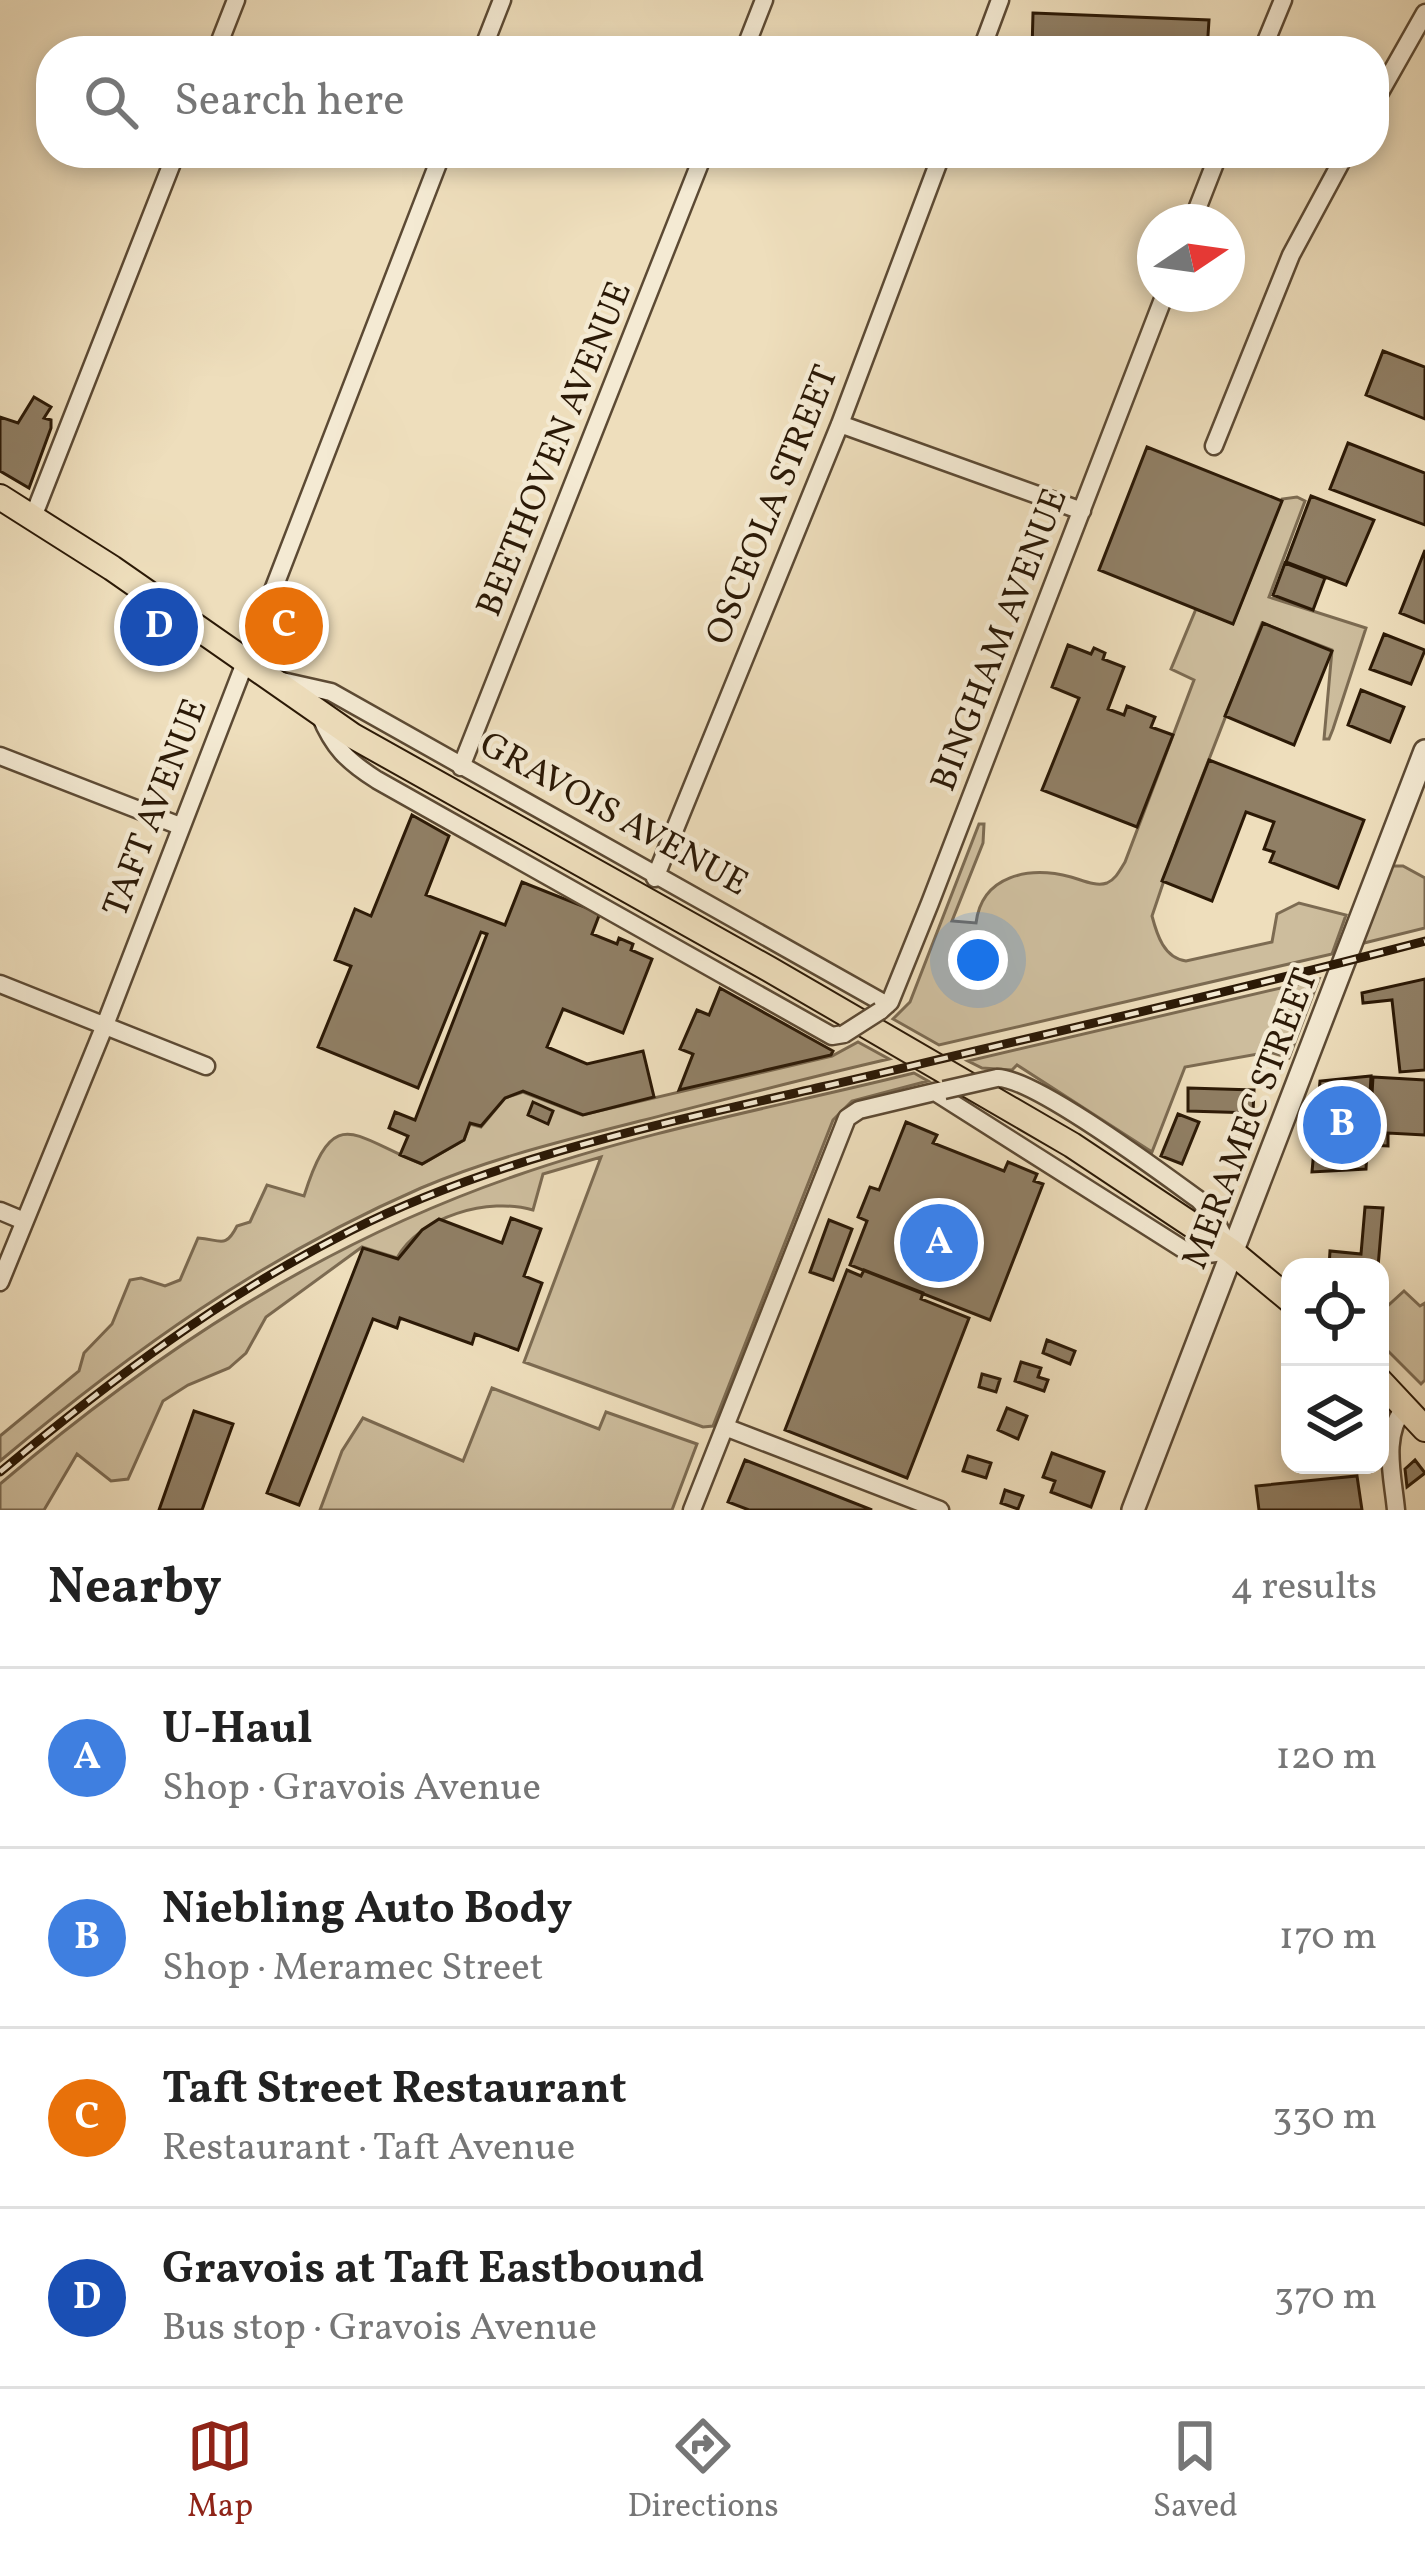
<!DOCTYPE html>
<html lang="en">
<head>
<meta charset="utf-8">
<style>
  :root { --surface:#fff; --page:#f6f6f6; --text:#222; --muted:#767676; --line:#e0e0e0; --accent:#8f2418 }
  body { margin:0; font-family:Vollkorn,serif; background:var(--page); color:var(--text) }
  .controls { position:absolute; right:36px; bottom:36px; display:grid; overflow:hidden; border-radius:24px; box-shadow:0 6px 18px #0003 }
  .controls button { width:108px; height:108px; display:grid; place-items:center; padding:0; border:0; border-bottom:3px solid var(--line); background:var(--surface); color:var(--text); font:60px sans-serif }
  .compass { position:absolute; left:1137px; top:204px; width:108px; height:108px; border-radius:50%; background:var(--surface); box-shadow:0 6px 18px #0003; rotate:77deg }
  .you { position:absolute; left:978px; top:960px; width:42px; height:42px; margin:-30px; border:9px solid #fff; border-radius:50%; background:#1a73e8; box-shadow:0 0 0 18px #1a73e833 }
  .badge { display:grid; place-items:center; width:78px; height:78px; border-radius:50%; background:var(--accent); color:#fff; font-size:39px; font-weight:700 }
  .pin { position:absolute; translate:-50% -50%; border:6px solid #fff; box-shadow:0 3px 12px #0006 }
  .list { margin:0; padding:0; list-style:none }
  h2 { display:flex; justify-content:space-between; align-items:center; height:156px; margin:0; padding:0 48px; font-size:51px }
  h2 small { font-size:39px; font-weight:400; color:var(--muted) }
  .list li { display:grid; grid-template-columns:78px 1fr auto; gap:36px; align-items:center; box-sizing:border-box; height:180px; padding:0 48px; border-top:3px solid var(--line) }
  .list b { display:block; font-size:45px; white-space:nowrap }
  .list p { margin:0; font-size:39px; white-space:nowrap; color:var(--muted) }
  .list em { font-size:39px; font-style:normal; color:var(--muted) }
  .icon { flex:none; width:66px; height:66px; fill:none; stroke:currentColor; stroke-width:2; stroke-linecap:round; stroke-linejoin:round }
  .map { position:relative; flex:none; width:1425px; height:1510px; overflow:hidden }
  .search { position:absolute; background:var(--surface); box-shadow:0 6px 18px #0003; left:36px; right:36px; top:36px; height:132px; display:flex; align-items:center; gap:30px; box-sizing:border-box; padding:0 42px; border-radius:48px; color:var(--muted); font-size:45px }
  .sheet { height:876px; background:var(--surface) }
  nav { display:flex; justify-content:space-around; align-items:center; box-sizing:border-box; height:168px; border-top:3px solid var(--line); background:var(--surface); font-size:33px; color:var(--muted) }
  nav a { display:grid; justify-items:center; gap:6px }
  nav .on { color:var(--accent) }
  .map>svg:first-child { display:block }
</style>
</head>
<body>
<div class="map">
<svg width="1425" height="1510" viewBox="0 0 1425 1510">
  <rect width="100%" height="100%" fill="#eedebc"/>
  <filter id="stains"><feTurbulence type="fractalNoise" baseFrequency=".00167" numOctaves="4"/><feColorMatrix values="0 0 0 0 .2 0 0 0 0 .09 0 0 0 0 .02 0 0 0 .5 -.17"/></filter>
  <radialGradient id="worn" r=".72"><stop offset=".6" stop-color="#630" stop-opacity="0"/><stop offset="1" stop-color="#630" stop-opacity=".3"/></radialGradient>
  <!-- green -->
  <path fill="#cdbd9d" stroke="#7c6b52" stroke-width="3" d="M1297 497 1305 501 1269 597 1366 628 1333 729 1329 739H1324L1332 650 1262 623 1178 839 1152 916C1157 935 1164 958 1186 961L1272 942 1277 914 1299 903 1346 915 1332 954 939 1045 893 1019 910 1002 979 824H984L983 843 952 921 976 923C982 875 1029 866 1071 877 1082 880 1096 887 1107 883 1116 879 1120 870 1125 862L1194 680 1171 669 1196 609 1233 623 1282 499Z
    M1392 866H1403L1425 878V928L1360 944Z
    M1319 979 1289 1058 1269 1052 1185 1067 1152 1152 1017 1065 1012 1070 982 1068 968 1061Z
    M858 1042 889 1059C806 1078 723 1100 640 1121 567 1140 491 1158 421 1188 261 1258 134 1349 0 1461V1436L79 1371 84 1353 112 1324 130 1280 141 1278 165 1286 180 1280 198 1238C220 1239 225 1250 237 1226L250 1222 267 1185 304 1196C334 1101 353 1137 422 1164L464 1140 470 1124 481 1127 505 1098 523 1092 582 1115 832 1056Z
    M914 1073 928 1081 852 1101 833 1120 713 1426 703 1427 524 1362 601 1157 543 1174 533 1210C489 1197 420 1216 397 1258L362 1247 266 1317 246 1353 229 1368 188 1385 163 1401 128 1479 111 1481 77 1454 44 1510H0V1484C155 1352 321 1243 515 1176 644 1131 781 1106 914 1073Z
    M1404 1291 1420 1306 1425 1303V1380L1421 1384 1380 1343V1313Z
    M492 1388 599 1429 606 1412 697 1444 672 1510H320L342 1451 363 1418 463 1461Z"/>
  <!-- building -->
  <path fill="#907f65" stroke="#2b1906" stroke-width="3" d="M1033 13 1209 20 1207 51H1032Z
    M1383 351 1425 367V419L1366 395Z
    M34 397 51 407 44 418 51 420V428L29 488 0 471V417L18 423Z
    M1348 443 1425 473V525L1330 489Z
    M1147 447 1282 501 1233 624 1099 570Z
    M1311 496 1374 520 1346 585 1286 562Z
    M1425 550V623L1400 613Z
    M1285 563 1325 578 1313 610 1273 595Z
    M1263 623 1332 651 1294 745 1225 716Z
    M1384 634 1425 650 1411 684 1370 669Z
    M1068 645 1091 654 1094 648 1105 653 1103 659 1124 667 1108 709 1124 715 1127 706 1155 717 1151 727 1173 735 1137 827 1042 790 1079 698 1052 687Z
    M1361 690 1404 707 1390 742 1348 725Z
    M1209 760 1364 820 1338 888 1270 862 1274 852 1264 849 1274 822 1246 812 1212 901 1162 881Z
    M412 815 449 836 426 895 505 925 522 882 600 913 592 934 617 944 619 938 633 944 631 950 652 959 623 1033 563 1009 547 1047 587 1064 643 1051 654 1097 583 1115 523 1091 505 1098 481 1126 470 1123 464 1140 422 1164 400 1155 408 1136 389 1128 395 1112 415 1120 487 934 481 932 418 1088 318 1047 351 966 335 960 355 909 371 916Z
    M1425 979V1070L1400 1072 1392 1000 1363 1003 1362 993Z
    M720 988 833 1051 831 1055 679 1090 693 1054 680 1049 697 1010 709 1015Z
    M1371 1076 1366 1169 1312 1172 1320 1081Z
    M1373 1077 1425 1080V1135L1388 1133V1146L1369 1145Z
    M1188 1088 1254 1090 1253 1113 1188 1111Z
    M533 1102 553 1111 548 1124 528 1115Z
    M1178 1114 1199 1122 1182 1164 1161 1156Z
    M906 1122 937 1135 933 1143 1004 1171 1008 1162 1037 1174 1034 1181 1043 1184 990 1320 850 1265 867 1221 858 1217 870 1187 879 1190Z
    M1365 1207 1383 1208 1378 1267H1329L1330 1251 1361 1254Z
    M511 1218 541 1229 524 1276 542 1283 518 1350 475 1334 472 1344 400 1318 397 1328 373 1319 299 1505 267 1493 363 1248 398 1259 422 1230 439 1219 502 1243Z
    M829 1220 852 1229 833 1280 810 1272Z
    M847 1270 861 1276 864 1270 923 1293 921 1299 969 1318 907 1478 785 1430Z
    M1047 1340 1075 1351 1070 1364 1043 1353Z
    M1021 1362 1041 1368 1038 1377 1048 1380 1044 1391 1015 1381Z
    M982 1374 1000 1379 996 1392 979 1387Z
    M1007 1408 1027 1416 1018 1439 998 1430Z
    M194 1411 233 1424 202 1510H159Z
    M1052 1453 1104 1472 1091 1507 1051 1492 1055 1481 1043 1477Z
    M968 1456 991 1463 986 1478 963 1471Z
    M745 1460 872 1510H749L728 1502Z
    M1415 1460 1425 1473 1407 1487 1405 1469Z
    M1357 1476 1362 1510H1259L1256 1486Z
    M1005 1490 1023 1496 1018 1509 1001 1503Z"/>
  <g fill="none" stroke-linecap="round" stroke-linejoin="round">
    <defs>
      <path id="minor" d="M216 51 236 0
        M482 51 502 0
        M744 51 764 0
        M981 51 1000 0
        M1262 51 1283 0
        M1374 103 1425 13
        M1192 222 1219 153
        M840 424 1082 511
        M1214 446 1291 255 1346 153
        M33 517 176 153
        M282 681 331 692 887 1005
        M320 715C333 747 347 761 377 780L832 1036 844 1034
        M0 756 180 826
        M461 767 704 153
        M655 878 840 424 942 153
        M0 984 206 1066
        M880 1011 890 1002 930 903 1165 294
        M935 1092 1186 1251 1200 1255 1231 1251 1212 1214 1199 1200C1163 1174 1034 1077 997 1078
        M0 1211 24 1221
        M0 1282 105 1025 442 153
        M725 1427 940 1510
        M692 1510 847 1118 859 1110 943 1090
        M1396 1510C1393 1476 1381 1436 1405 1407"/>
      <path id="tertiary" d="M1133 1510 1425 751"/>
      <path id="primary" d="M0 497 112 568 353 736 769 969 1072 1145 1231 1251 1290 1300
        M1380 1381 1425 1429"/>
    </defs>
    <!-- minor casing -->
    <use href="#minor" stroke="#5c4a34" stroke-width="21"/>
    <!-- tertiary casing -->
    <use href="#tertiary" stroke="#5c4a34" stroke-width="26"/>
    <!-- primary casing -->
    <use href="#primary" stroke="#2b1906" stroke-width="28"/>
    <!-- minor -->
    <use href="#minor" stroke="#f4ead3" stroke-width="16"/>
    <!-- tertiary -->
    <use href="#tertiary" stroke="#f4ead3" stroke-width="21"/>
    <!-- primary -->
    <use href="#primary" stroke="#eedebc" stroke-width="24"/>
    <defs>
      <path id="rail" d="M0 1472C111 1380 221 1296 350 1231 498 1156 666 1123 826 1086 1026 1039 1226 993 1425 941"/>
    </defs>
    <!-- rail casing -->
    <use href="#rail" stroke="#2b1906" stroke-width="9"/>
    <!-- rail -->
    <use href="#rail" stroke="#f4ead3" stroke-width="4.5" stroke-dasharray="14" stroke-linecap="butt"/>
    <defs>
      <path id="minor-bridge" d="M844 1034 880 1011
        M944 1090 997 1078"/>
    </defs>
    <!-- minor-bridge casing -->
    <use href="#minor-bridge" stroke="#5c4a34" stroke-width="21" stroke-linecap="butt"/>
    <!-- minor-bridge -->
    <use href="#minor-bridge" stroke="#f4ead3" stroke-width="16"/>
  </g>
  <g text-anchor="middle" stroke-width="9" stroke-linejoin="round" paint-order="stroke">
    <!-- street labels -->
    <g font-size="36" fill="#2b1906" stroke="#f4ead3">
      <text transform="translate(552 448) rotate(-68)" y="13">BEETHOVEN AVENUE</text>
      <text transform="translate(770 504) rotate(-68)" y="13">OSCEOLA STREET</text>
      <text transform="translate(997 639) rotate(-69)" y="13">BINGHAM AVENUE</text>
      <text transform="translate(153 807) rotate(-69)" y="13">TAFT AVENUE</text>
      <text transform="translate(615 812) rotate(29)" y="13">GRAVOIS AVENUE</text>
      <text transform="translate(1248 1118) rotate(-69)" y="13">MERAMEC STREET</text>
    </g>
  </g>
  <rect width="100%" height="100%" filter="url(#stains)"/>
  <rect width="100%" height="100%" fill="url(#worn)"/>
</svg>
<div class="controls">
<button><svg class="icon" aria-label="locate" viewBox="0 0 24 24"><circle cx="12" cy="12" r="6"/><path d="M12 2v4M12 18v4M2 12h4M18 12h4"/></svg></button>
<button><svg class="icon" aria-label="layers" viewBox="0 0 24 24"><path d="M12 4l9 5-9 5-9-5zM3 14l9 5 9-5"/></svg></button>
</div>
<svg class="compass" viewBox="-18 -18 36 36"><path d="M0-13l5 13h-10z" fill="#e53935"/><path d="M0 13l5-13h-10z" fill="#767676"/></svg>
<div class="you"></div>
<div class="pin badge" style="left:939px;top:1243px;background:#3f7fe0">A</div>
<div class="pin badge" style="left:1342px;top:1125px;background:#3f7fe0">B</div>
<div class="pin badge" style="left:284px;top:626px;background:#e8710a">C</div>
<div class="pin badge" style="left:159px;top:627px;background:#1a4fb4">D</div>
<div class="search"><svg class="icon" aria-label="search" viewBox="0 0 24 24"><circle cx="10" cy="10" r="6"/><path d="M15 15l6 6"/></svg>Search here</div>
</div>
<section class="sheet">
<h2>Nearby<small>4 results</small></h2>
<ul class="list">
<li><span class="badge" style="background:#3f7fe0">A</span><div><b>U-Haul</b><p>Shop · Gravois Avenue</p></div><em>120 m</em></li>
<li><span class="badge" style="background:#3f7fe0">B</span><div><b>Niebling Auto Body</b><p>Shop · Meramec Street</p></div><em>170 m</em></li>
<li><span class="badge" style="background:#e8710a">C</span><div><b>Taft Street Restaurant</b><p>Restaurant · Taft Avenue</p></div><em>330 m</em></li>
<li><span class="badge" style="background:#1a4fb4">D</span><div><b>Gravois at Taft Eastbound</b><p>Bus stop · Gravois Avenue</p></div><em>370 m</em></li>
</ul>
</section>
<nav>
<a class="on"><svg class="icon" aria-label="map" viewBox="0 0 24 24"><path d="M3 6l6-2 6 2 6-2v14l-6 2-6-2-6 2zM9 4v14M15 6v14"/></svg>Map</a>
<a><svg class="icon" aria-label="directions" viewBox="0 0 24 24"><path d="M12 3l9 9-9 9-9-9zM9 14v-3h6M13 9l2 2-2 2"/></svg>Directions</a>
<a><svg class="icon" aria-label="saved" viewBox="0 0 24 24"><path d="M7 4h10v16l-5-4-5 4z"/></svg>Saved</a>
</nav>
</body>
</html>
